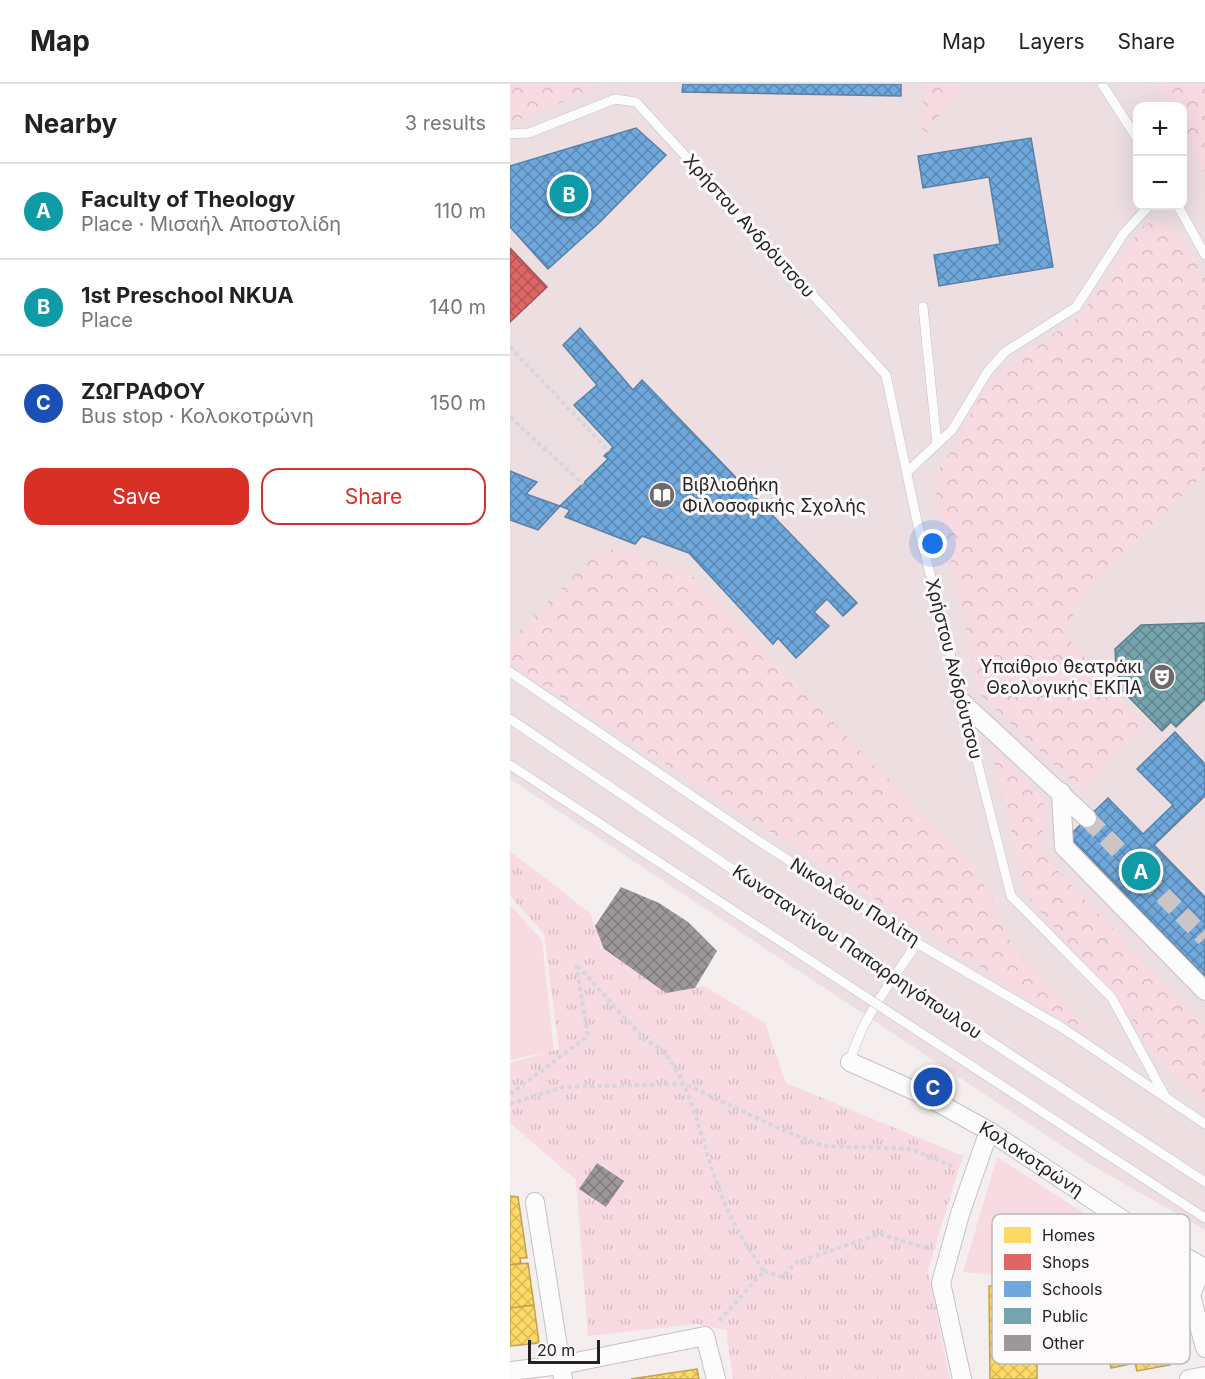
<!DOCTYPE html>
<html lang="en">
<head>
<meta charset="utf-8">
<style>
  :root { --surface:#fff; --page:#f2f2f2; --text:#222; --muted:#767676; --line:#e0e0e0; --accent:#d93025 }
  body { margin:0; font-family:Inter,sans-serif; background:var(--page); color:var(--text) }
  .controls { position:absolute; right:18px; top:18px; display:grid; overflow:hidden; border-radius:12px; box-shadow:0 6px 24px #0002 }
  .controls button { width:54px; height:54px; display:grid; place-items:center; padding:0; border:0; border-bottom:2px solid var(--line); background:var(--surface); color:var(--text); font:30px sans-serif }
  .scale { position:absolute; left:18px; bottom:15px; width:72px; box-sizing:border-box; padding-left:6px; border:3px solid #262122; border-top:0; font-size:16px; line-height:21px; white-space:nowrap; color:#262122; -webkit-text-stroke:4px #fdfafb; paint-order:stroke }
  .you { position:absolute; left:423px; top:460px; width:21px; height:21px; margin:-15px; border:4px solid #fff; border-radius:50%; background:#1a73e8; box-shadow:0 0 0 9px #1a73e833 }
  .badge { display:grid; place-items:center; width:39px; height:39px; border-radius:50%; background:var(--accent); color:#fff; font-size:20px; font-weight:700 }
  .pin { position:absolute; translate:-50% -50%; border:3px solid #fff; box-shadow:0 2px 6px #0006 }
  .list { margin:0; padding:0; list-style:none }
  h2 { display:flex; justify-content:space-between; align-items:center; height:78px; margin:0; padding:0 24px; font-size:26px }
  h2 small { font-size:20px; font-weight:400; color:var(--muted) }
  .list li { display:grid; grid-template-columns:39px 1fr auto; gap:18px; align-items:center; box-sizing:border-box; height:96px; padding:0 24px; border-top:2px solid var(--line) }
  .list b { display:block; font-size:22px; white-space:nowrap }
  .list p { margin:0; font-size:20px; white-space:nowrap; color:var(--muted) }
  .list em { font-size:20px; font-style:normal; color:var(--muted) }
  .actions { display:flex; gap:12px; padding:18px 24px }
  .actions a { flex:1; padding:14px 0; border:2px solid var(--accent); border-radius:18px; text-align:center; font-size:21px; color:var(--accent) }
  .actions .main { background:var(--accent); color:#fff }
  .map { position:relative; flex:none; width:695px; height:1295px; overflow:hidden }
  header { display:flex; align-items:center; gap:36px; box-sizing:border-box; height:84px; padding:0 30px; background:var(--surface); border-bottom:2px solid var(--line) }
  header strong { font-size:28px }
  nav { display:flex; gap:33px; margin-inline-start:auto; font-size:21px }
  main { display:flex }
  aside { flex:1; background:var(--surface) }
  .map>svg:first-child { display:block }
</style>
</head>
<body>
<header>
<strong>Map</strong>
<nav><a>Map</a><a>Layers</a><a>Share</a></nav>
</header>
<main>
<aside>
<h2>Nearby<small>3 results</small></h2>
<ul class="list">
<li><span class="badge" style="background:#0f9aa8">A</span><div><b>Faculty of Theology</b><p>Place · Μισαήλ Αποστολίδη</p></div><em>110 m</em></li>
<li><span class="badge" style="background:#0f9aa8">B</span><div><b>1st Preschool NKUA</b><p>Place</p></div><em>140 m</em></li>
<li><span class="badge" style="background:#1a4fb4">C</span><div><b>ΖΩΓΡΑΦΟΥ</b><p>Bus stop · Κολοκοτρώνη</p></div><em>150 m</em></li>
</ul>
<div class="actions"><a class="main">Save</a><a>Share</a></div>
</aside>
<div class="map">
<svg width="695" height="1295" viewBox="0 0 695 1295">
  <defs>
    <pattern id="grass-tufts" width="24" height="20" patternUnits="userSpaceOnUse" patternTransform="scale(1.5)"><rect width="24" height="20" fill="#f8dbe2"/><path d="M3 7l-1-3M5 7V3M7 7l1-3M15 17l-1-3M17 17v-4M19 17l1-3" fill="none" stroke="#d4bcc2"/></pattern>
    <pattern id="forest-crowns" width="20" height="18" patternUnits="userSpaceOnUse" patternTransform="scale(1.5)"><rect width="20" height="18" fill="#f8dbe2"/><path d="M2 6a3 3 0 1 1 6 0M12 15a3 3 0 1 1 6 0" fill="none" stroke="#d4bcc2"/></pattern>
    <pattern id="homes-cross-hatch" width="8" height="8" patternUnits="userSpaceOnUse" patternTransform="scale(1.5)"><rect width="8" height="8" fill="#ffd966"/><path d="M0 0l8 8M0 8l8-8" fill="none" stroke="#daba58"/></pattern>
    <pattern id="shops-cross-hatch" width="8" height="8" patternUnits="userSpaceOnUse" patternTransform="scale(1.5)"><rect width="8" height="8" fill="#e06666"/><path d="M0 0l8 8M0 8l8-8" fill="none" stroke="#b55454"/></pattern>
    <pattern id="schools-cross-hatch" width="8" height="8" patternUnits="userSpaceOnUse" patternTransform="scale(1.5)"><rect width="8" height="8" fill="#6fa8dc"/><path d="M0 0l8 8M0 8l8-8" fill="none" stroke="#5b88b2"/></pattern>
    <pattern id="public-cross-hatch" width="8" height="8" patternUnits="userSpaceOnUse" patternTransform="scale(1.5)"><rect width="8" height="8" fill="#76a5af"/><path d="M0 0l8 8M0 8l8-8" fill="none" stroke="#61868e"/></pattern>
    <pattern id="building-cross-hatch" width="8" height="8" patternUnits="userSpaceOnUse" patternTransform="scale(1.5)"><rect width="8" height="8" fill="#9c9798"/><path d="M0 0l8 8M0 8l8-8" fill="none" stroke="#7f7b7c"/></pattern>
  </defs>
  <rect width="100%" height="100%" fill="#f4eeef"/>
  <!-- built -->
  <path fill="#eddee1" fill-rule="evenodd" d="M0 0H695V1146L578 1079 0 695ZM628 22H672V122H628Z"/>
  <!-- grass -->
  <path fill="url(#grass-tufts)" d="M0 767 80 829 94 866 156 909 194 902 255 939 276 999 453 1072 418 1186 440 1295H223L216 1246 186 1240 78 1252 66 1096 0 1039V979L49 965 34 850 0 812Z"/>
  <!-- forest -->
  <path fill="url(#forest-crowns)" d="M0 0H94L8 37 0 36Z
    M413 0H453L412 55Z
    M648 0H695V88L673 47 672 22H659Z
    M643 137 668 149 695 193V389L566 520 557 553 635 642 572 707 470 610 423 394 444 363 468 316 498 280 570 232 632 143Z
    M107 463 181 491 463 783 479 809 501 859 576 943 557 939 0 580V556L85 471Z
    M481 663 534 716 532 770 695 942V1017L644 972 620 932 601 907 517 812Z"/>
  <!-- green -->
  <path fill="#f8dbe2" d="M0 821 32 856 44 967 0 976Z
    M487 1073 650 1178 660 1207 453 1188Z"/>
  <!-- homes -->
  <path fill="url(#homes-cross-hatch)" stroke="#bea252" stroke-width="1.5" d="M0 1112 8 1113 17 1174H10L11 1179 0 1181Z
    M18 1179 24 1221 0 1224V1181Z
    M479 1202H502L503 1206H527V1295H480Z
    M627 1215 629 1224 660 1218 669 1267 657 1270 660 1281 627 1287 625 1279 601 1284 595 1256 601 1255 595 1221Z
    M24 1221 29 1259 0 1262V1224Z
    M187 1285 189 1295H121Z"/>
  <!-- shops -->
  <path fill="url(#shops-cross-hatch)" stroke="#a85152" stroke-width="1.5" d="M0 164 37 203 0 238Z"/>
  <!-- schools -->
  <path fill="url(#schools-cross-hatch)" stroke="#5980a4" stroke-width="1.5" d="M173 0H391V12L172 8Z
    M126 44 156 71 90 138 38 185 0 143V82Z
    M521 54 543 183 429 202 424 171 490 160 479 93 413 104 408 72Z
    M70 244 123 306 132 296 347 519 333 532 317 515 304 528 319 542 286 574 268 554 263 560 179 469 132 452 125 460 55 433 60 426 50 422 98 375 94 372 103 363 64 321 87 301 53 261Z
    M0 387 27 398 16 410 50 422 28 446 0 436Z
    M665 648 695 680V712L644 761 695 813V893L559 752 598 714 633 750 663 721 627 685Z"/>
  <!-- public -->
  <path fill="url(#public-cross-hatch)" stroke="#5e7d85" stroke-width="1.5" d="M694 539 695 615 666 643 661 638 652 647 604 598 613 588 606 581 605 565 631 541Z"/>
  <!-- building -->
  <path fill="url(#building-cross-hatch)" d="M111 803 149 819 178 838 207 867 185 904 156 909 94 865 85 842Z
    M87 1079 114 1097 96 1123 69 1105Z"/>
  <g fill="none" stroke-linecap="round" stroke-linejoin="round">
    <!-- street-tunnel -->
    <path stroke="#cbc5c6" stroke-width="18" stroke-dasharray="18 9" stroke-linecap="butt" d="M577 734 695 854"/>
    <defs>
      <path id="lane" d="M592 0 628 56
        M0 50 19 49 105 15 126 18 376 291 408 442 501 812 602 914 656 1014
        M668 122 695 171
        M413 223 427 360
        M397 388 442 346 478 287 495 268 566 223 614 149 639 122
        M0 588 244 754 407 859 551 943 695 1040
        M0 635 360 878
        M0 681 333 898
        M413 913 695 1098
        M394 938 695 1134
        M340 978C351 934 383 896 407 859"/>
      <g id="street">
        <path d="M453 619 577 734"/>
        <path d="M551 708 554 763 695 907"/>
        <path id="s1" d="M340 978 414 1011 479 1047 642 1155 695 1184"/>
        <path d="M25 1118 53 1295"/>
        <path d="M692 1183 681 1211 695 1264"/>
        <path d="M0 1287 51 1281 195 1252 206 1295"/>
        <path d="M452 1295 431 1199 450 1130 479 1047"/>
        <path d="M679 1295 695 1292"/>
      </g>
    </defs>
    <!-- lane casing -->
    <use href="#lane" stroke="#c6c1c2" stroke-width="10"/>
    <!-- street casing -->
    <use href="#street" stroke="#c6c1c2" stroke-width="20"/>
    <!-- path -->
    <path stroke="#d9d6d7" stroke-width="4" stroke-dasharray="4.5 3" stroke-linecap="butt" d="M0 263 99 367
      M0 333 73 400
      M0 1010 78 952 66 880 136 957C176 969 192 1061 206 1097 218 1130 233 1159 254 1187L208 1238
      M0 1020 53 1003 175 1000 272 1046 314 1062 401 1065 445 1083
      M254 1187 272 1193 287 1178 370 1150 419 1165"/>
    <!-- lane -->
    <use href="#lane" stroke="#fdfcfd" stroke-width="9"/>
    <!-- street -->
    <use href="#street" stroke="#fdfcfd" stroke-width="18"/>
    <defs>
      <path id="lane-bridge" d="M360 878 413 913
        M333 898 394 938"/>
    </defs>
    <!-- lane-bridge casing -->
    <use href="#lane-bridge" stroke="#c6c1c2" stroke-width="10" stroke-linecap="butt"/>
    <!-- lane-bridge -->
    <use href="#lane-bridge" stroke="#fdfcfd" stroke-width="9"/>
  </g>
  <!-- icons -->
  <defs>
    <symbol id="library-disc" viewBox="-11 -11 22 22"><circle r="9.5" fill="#6e696a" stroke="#fdfafb"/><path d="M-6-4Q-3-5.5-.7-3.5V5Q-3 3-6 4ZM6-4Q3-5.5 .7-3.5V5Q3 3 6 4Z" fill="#fff"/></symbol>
    <symbol id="theatre-disc" viewBox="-11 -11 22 22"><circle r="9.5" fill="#6e696a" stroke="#fdfafb"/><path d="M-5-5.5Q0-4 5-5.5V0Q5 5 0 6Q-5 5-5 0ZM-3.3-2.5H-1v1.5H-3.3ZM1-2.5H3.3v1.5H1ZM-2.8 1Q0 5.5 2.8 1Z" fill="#fff"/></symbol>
  </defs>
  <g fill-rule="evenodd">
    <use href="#library-disc" x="137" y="396" width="30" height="30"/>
    <use href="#theatre-disc" x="637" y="578" width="30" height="30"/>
  </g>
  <g text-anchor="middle" stroke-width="6" stroke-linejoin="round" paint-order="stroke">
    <!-- street labels -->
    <g font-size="18" fill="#262122" stroke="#fdfafb">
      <text transform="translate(239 142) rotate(48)" y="6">Χρήστου Ανδρόυτσου</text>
      <text transform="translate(444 585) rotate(76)" y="6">Χρήστου Ανδρόυτσου</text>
      <text transform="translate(345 818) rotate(32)" y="6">Νικολάου Πολίτη</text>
      <text transform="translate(347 868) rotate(34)" y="6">Κωνσταντίνου Παπαρρηγόπουλου</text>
      <text dy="6" stroke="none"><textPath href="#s1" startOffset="206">Κολοκοτρώνη</textPath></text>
    </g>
    <!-- poi labels -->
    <g font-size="18" fill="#262122" stroke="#fdfafb" text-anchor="start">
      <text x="172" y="407">Βιβλιοθήκη<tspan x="172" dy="21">Φιλοσοφικής Σχολής</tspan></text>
      <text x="632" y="589" text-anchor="end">Υπαίθριο θεατράκι<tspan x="632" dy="21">Θεολογικής ΕΚΠΑ</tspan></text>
    </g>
  </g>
  <!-- legend -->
  <rect x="482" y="1130" width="198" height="150" rx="9" fill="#fdfafb" stroke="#bcb9ba" stroke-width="1.5"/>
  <rect x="494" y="1143" width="27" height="16" fill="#ffd966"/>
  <rect x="494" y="1170" width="27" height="16" fill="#e06666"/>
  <rect x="494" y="1197" width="27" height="16" fill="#6fa8dc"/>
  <rect x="494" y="1224" width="27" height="16" fill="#76a5af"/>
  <rect x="494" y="1251" width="27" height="16" fill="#9c9798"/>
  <g font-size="16" fill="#262122">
    <text x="532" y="1157">Homes</text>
    <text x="532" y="1184">Shops</text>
    <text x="532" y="1211">Schools</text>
    <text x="532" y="1238">Public</text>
    <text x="532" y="1265">Other</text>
  </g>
</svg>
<div class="controls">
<button>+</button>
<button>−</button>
</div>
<div class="scale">20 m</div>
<div class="you"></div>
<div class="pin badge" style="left:631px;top:787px;background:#0f9aa8">A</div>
<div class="pin badge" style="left:59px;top:110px;background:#0f9aa8">B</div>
<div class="pin badge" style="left:423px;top:1003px;background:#1a4fb4">C</div>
</div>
</main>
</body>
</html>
